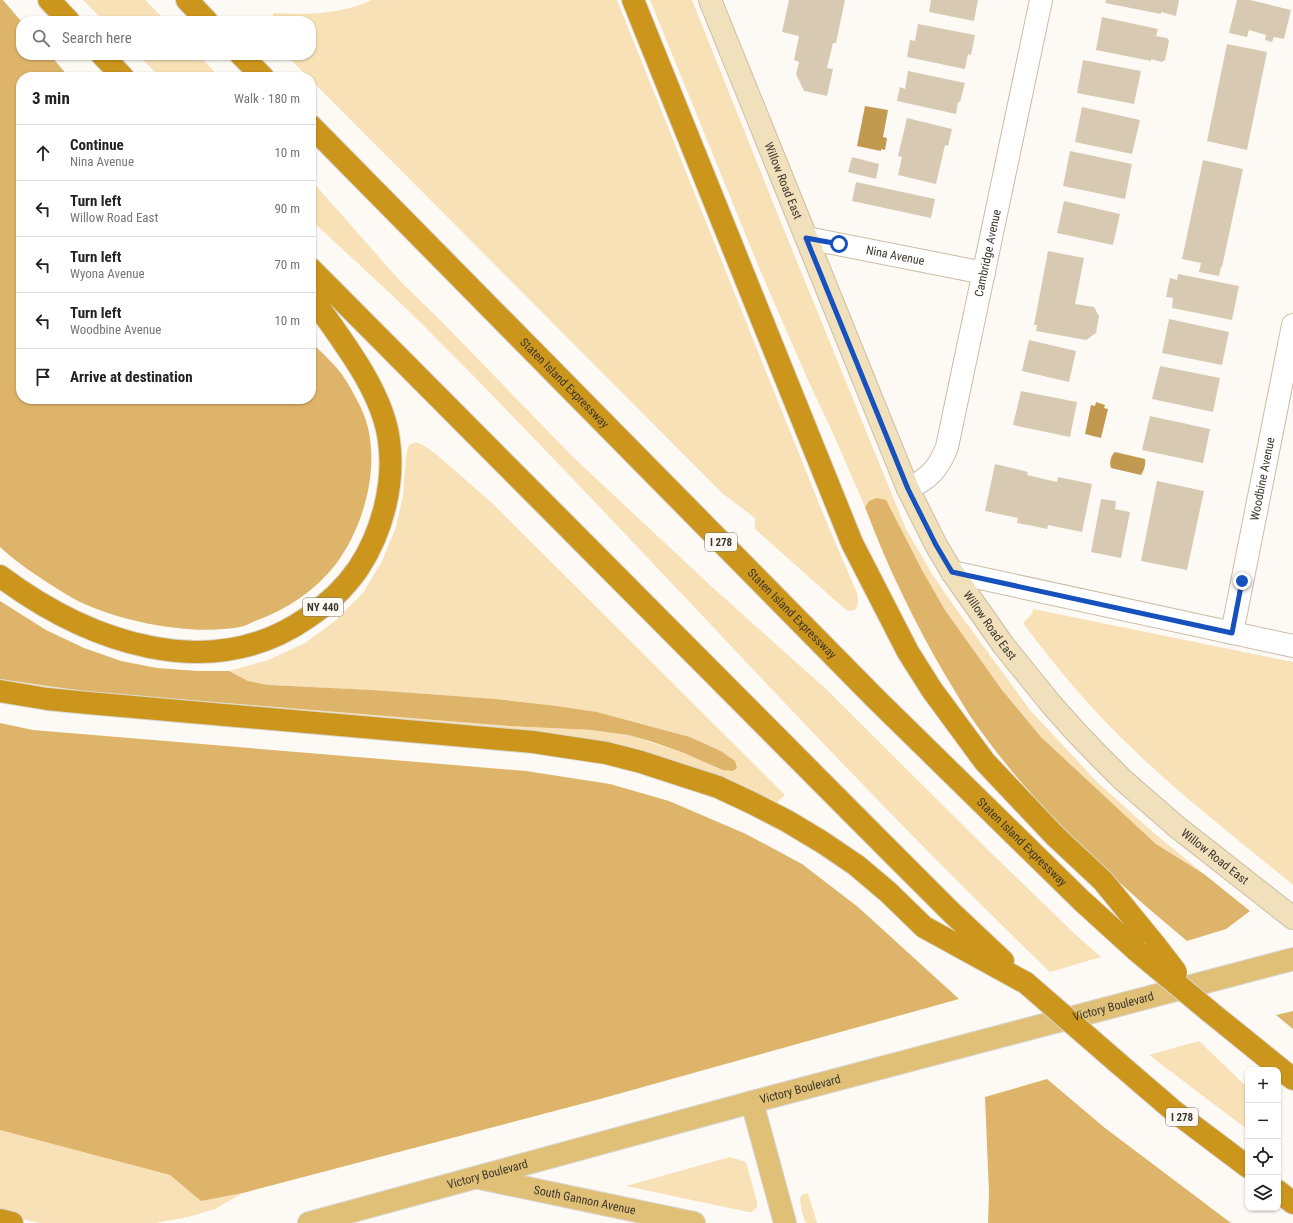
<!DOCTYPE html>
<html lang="en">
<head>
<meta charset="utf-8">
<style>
  :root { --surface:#fff; --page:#f6f6f6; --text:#222; --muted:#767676; --line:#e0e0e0 }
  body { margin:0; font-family:"Roboto Condensed",sans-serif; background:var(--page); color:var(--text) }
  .controls { position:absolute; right:12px; bottom:12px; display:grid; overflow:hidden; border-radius:8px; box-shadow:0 1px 3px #0004 }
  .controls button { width:36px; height:36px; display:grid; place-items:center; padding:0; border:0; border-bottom:1px solid var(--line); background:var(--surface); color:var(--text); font:20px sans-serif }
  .stop { position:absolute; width:12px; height:12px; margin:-9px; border:3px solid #1751bd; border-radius:50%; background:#fff }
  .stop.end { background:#1751bd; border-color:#fff; box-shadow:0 1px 4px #0008 }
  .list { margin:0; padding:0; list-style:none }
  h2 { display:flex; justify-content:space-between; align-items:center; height:52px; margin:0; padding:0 16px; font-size:17px }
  h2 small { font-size:13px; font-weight:400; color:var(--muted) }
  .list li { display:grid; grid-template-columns:26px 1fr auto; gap:12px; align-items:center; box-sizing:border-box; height:56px; padding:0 16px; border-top:1px solid var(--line) }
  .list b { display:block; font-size:15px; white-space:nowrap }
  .list p { margin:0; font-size:13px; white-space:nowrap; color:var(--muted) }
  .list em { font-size:13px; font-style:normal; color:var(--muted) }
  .icon { flex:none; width:22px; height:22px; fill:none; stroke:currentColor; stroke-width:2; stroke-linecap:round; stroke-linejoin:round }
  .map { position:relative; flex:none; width:1293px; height:1223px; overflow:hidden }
  .search { position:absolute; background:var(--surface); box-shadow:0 1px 3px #0004; left:16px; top:16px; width:300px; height:44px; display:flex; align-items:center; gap:10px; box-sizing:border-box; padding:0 14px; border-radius:16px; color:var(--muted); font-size:15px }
  .panel { position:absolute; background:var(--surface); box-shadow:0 1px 3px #0004; left:16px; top:72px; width:300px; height:332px; border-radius:16px }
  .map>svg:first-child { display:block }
</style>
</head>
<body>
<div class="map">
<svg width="1293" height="1223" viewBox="0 0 1293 1223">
  <rect width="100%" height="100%" fill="#fdfaf5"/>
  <!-- green -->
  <path fill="#f8e0b7" d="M83 0H145L166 21H104Z
    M372 0H617L824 516 857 593C859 603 859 614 846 610L755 529V518L722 493 311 80V77H308L286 55H311V21H270L274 13C307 15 342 14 372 0Z
    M650 0H692L780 220 906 529 932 574 954 606 1030 710 1097 782 1155 834 1204 874 1156 844 1041 737 1002 690 945 610 922 570 869 501 865 507 836 440 807 378 760 270Z
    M138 55H199L219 77H160Z
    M311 180 401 282 443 323 572 456 711 586 827 690 987 849 1076 935 1101 957 1050 972C833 764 636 538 423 325 387 289 348 255 311 220Z
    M416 442 423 445 437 455 491 502 785 795 774 805 674 764 0 686V679L90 692 509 726 591 730 628 735 684 753 735 761 721 751 690 737 597 712 557 706 496 699 372 690 269 685 248 681 229 671 268 660 305 643 335 621 363 593 382 561 396 527 403 496 406 455 409 445Z
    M1033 609 1293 662V885C1239 840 1182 797 1132 748 1091 710 1056 667 1023 623L1032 614Z
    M1199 1041 1248 1088V1130L1149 1055Z
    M0 1130 170 1175 201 1201 243 1193 215 1209 188 1217 155 1223H40L0 1214Z
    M730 1157 746 1162 757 1202V1207L752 1212H748L626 1186Z
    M808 1193 817 1223H806C803 1217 800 1205 800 1198L802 1195Z"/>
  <!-- forest -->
  <path fill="#ddb469" d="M0 0H3L21 21V55H50L69 77H21V399H311V342C322 353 336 365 345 379 352 390 359 403 364 415 382 462 365 525 336 564 315 591 286 610 255 621 250 623 245 626 240 627 192 636 121 622 78 601 70 597 63 592 56 588 36 575 17 563 0 547Z
    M877 498 886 500 922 570 945 610 1002 690 1041 737 1156 844 1204 874 1250 911 1226 929 1187 941C1111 878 1038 810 980 730 968 714 958 696 947 678 915 624 887 566 865 507L869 501Z
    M0 601 46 630 84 648 121 661 157 668 198 671H229L248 681 269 685 372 690 496 699 557 706 597 712 690 737 721 751 735 761 737 768 733 771 723 770 684 753 653 742 628 735 591 730 509 726 90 692 0 679Z
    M0 723 33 730 526 771 610 784 669 801 746 834 802 864 858 907 959 999 600 1099 243 1193 201 1201 170 1175 0 1130Z
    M1293 1011V1029L1276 1015Z
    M1047 1079 1105 1128 1231 1223H988L989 1192 985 1097Z"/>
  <!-- water -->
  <path fill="#c29a4f" d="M865 106 888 110 883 137 887 138 885 150 881 149V151L857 146Z
    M1096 402 1105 405 1104 408 1108 409 1101 438 1085 434 1091 405 1095 406Z
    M1115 452 1145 459C1146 464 1144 471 1141 475L1111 468C1109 463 1111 455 1115 452Z"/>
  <!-- building -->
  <path fill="#d8cab2" d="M789 0H845L836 43H833L827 68 833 69 827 96 804 91 796 74 799 62 794 60 799 36 782 32Z
    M931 0H978L974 21 929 12Z
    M1106 0H1179L1176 16 1161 12V14L1105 3Z
    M1237 0H1250L1291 10 1284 39 1274 37 1272 42 1265 40 1266 35 1249 30 1247 37 1229 33Z
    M1102 17 1158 29 1156 36 1167 38 1169 41 1165 60 1162 62 1151 59V61L1096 50Z
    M918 24 975 35 971 55 968 54 965 69 907 57 910 40 915 41Z
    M1227 44 1267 52 1247 150 1207 141Z
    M1083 60 1141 71 1134 104 1077 93Z
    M908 71 965 83 960 102H958L956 114 897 101 900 87 905 89Z
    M1082 107 1140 120 1132 154 1075 142Z
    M907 118 952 129 948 146 945 145 936 184 898 175 902 157 898 156Z
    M1070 151 1132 164 1125 199 1063 186Z
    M852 157 879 164 876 179 848 172Z
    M1203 160 1243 169 1222 267H1221L1219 276 1199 272 1201 263 1182 259Z
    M856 182 935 199 931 218 852 201Z
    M1064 201 1120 214 1113 245 1057 233Z
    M1048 251 1084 258 1075 304 1094 307 1099 316 1096 333 1086 340 1036 331 1037 325H1034Z
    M1178 274 1239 286 1232 320 1172 308 1173 298 1166 297 1170 278 1177 280Z
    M1169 319 1229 332 1222 365 1162 353Z
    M1029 340 1076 351 1069 382 1022 371Z
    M1160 366 1220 378 1213 412 1152 399Z
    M1021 391 1077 402 1070 437 1013 425Z
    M1150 416 1210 429 1203 463 1142 450Z
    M995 464 1028 472 1027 475 1057 482 1058 477 1092 484 1082 532 1048 525 1047 529 1033 526 1017 523 1018 518 985 511Z
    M1157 481 1204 491 1187 570 1141 561Z
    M1101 499 1116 501 1115 509 1130 512 1121 558 1091 552Z"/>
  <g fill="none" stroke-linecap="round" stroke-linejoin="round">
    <defs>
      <g id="street">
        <path id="s1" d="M807 238 984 273"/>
        <path id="s2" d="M908 489C929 478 938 470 947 447L1041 0"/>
        <path d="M952 572 1293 646"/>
        <path id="s3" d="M1232 633 1293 325"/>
      </g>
      <g id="secondary">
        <path id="s4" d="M710 0 908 489 936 545 952 572 1004 646 1051 704 1075 731 1097 754 1123 780 1177 827 1293 918"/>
      </g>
      <g id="primary">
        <path d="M752 1102 785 1223"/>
        <path id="s5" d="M479 1178 694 1223"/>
        <path id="s6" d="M309 1223 752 1102 1293 959"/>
      </g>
      <g id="highway">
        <path d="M49 0 69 21"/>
        <path d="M187 0 207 21"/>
        <path d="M633 0 852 543 908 652 932 690 985 762 1055 836 1103 881 1156 946"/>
        <path d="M102 55 123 77"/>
        <path d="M241 55 263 77"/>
        <path id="s7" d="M311 126 876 699 1081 900 1137 951"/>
        <path d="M311 269 884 845 952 913 1003 961"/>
        <path d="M0 576C87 641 209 686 307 618 328 604 344 589 358 569 382 533 395 484 389 441 383 390 339 337 311 296"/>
        <path d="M0 691 47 699 88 703 533 742 606 753 641 762 718 787 752 803 787 821 822 842 856 865 888 892 924 927 1026 983"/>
        <path d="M1209 1011 1293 1079"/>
        <path d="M1118 1063 1175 1112 1248 1167"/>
        <path d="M1278 1191 1293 1203"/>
        <path d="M0 1220 12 1223"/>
      </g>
    </defs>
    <!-- street casing -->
    <use href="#street" stroke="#cbbda5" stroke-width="24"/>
    <!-- secondary casing -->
    <use href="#secondary" stroke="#cbbda5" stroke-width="24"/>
    <!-- primary casing -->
    <use href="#primary" stroke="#d8d7d5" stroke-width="24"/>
    <!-- highway casing -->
    <use href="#highway" stroke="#d8d7d5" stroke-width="24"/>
    <!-- street -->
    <use href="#street" stroke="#fff" stroke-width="22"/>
    <!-- secondary -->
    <use href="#secondary" stroke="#f0e0bb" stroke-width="22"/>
    <!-- primary -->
    <use href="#primary" stroke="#e0c077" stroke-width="22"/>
    <!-- highway -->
    <use href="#highway" stroke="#cc961c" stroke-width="22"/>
    <defs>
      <path id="highway-bridge" d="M1156 946 1176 972
        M1137 951 1209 1011
        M1026 983 1118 1063"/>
    </defs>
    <!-- highway-bridge casing -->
    <use href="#highway-bridge" stroke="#d8d7d5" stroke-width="24" stroke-linecap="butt"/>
    <!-- highway-bridge -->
    <use href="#highway-bridge" stroke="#cc961c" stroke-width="22"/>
  </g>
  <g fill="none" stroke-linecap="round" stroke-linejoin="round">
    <!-- route -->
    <path stroke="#1751bd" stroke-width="5" d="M839 244 806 238 908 489 936 545 952 572 1232 633 1242 581"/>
  </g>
  <g text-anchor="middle" stroke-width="4" stroke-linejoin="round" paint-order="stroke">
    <!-- shield labels -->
    <g fill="#fdfaf5" stroke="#777269" stroke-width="1">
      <rect x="705" y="533" width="32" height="18" rx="3"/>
      <rect x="303" y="598" width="40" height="18" rx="3"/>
      <rect x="1166" y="1108" width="32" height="18" rx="3"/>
    </g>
    <g font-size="11" font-weight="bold" fill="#3d372d">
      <text x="721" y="546">I 278</text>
      <text x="323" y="611">NY 440</text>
      <text x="1182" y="1121">I 278</text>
    </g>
    <!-- street labels -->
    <g font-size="12" fill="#3d372d" stroke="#fdfaf5">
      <text dy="4" stroke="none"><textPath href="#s4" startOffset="195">Willow Road East</textPath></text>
      <text dy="4" stroke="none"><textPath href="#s2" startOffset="257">Cambridge Avenue</textPath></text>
      <text dy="4" stroke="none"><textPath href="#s1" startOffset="90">Nina Avenue</textPath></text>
      <text dy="4" stroke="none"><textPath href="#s7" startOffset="361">Staten Island Expressway</textPath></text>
      <text dy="4" stroke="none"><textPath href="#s3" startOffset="157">Woodbine Avenue</textPath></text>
      <text dy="4" stroke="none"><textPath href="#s7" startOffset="685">Staten Island Expressway</textPath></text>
      <text dy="4" stroke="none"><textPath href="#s4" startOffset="687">Willow Road East</textPath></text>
      <text dy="4" stroke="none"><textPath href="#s7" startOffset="1009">Staten Island Expressway</textPath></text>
      <text dy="4" stroke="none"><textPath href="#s4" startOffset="1011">Willow Road East</textPath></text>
      <text dy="4" stroke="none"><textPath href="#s6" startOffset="833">Victory Boulevard</textPath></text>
      <text dy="4" stroke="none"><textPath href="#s6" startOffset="509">Victory Boulevard</textPath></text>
      <text dy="4" stroke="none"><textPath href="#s6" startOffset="185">Victory Boulevard</textPath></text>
      <text dy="4" stroke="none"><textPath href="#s5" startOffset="108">South Gannon Avenue</textPath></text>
    </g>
  </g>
</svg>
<div class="controls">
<button>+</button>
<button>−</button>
<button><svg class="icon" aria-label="locate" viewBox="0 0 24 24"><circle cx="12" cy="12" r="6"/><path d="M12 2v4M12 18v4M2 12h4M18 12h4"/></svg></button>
<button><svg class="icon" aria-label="layers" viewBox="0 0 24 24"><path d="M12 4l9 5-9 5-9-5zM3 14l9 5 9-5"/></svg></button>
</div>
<div class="stop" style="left:839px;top:244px"></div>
<div class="stop end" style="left:1242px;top:581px"></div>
<div class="search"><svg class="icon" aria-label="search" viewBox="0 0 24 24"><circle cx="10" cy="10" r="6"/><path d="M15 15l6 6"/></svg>Search here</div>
<section class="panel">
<h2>3 min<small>Walk · 180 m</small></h2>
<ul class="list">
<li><svg class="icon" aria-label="ahead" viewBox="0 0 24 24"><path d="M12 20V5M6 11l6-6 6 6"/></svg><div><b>Continue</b><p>Nina Avenue</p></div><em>10 m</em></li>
<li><svg class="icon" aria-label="left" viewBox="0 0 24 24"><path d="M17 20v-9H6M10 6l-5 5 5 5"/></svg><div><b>Turn left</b><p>Willow Road East</p></div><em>90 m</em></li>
<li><svg class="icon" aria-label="left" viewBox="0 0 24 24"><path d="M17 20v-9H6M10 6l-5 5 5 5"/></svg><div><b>Turn left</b><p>Wyona Avenue</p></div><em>70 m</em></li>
<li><svg class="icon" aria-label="left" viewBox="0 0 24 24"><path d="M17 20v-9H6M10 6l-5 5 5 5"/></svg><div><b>Turn left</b><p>Woodbine Avenue</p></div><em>10 m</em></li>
<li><svg class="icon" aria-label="arrive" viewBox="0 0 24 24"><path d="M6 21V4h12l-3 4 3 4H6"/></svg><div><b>Arrive at destination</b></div></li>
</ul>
</section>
</div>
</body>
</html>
